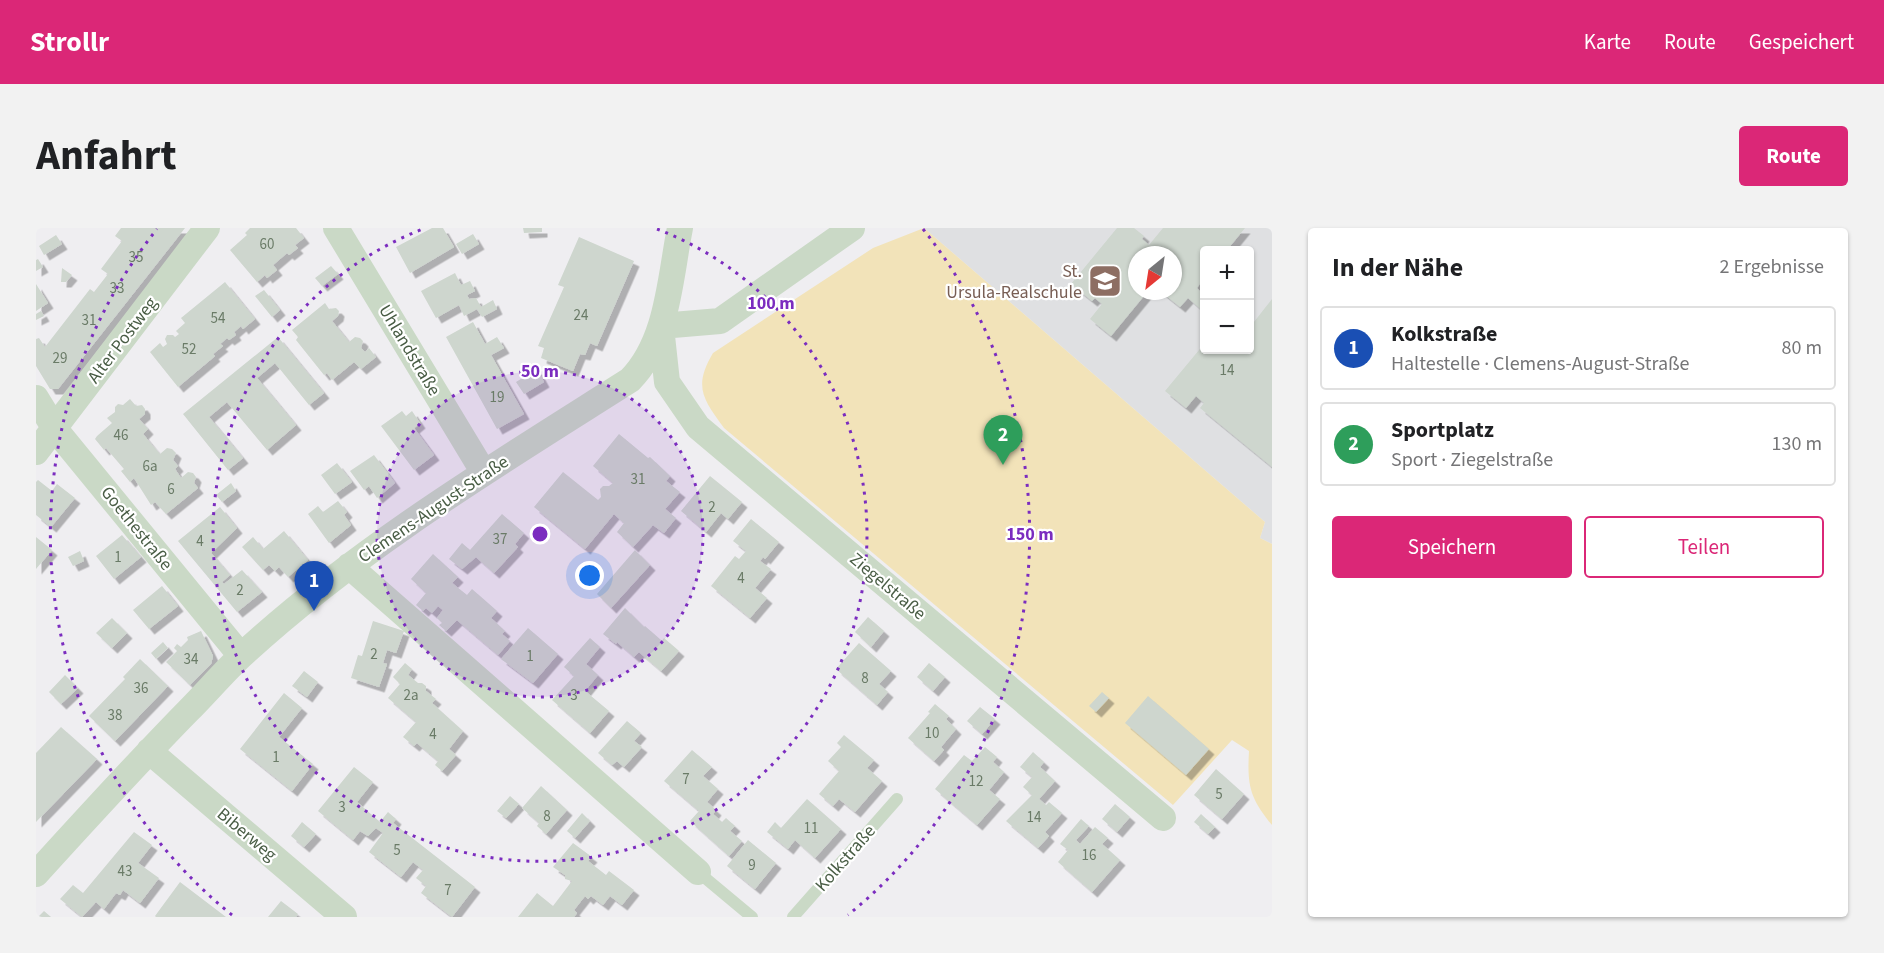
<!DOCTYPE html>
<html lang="de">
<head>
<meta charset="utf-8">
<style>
  :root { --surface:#fff; --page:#f2f2f2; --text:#202124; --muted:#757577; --line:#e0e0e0; --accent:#db2777 }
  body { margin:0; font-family:"Source Sans 3",sans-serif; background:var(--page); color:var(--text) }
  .controls { position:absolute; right:18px; top:18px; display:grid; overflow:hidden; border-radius:6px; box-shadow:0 2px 4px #0004 }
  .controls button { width:54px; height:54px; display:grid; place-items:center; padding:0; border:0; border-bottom:2px solid var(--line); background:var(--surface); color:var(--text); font:30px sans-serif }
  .compass { position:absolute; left:1092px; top:18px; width:54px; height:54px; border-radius:50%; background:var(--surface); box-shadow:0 2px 4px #0004; rotate:210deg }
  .you { position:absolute; left:554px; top:348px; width:21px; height:21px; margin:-15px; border:4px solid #fff; border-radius:50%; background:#1a73e8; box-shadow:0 0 0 9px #1a73e833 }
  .badge { display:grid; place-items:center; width:39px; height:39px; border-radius:50%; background:var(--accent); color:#fff; font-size:20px; font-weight:700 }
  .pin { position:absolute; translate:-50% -50px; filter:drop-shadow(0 2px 3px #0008) }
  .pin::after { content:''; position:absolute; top:32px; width:21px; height:18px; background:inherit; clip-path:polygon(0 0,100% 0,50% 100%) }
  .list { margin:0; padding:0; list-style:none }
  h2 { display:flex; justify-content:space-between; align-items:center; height:78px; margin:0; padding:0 24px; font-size:26px }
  h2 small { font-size:20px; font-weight:400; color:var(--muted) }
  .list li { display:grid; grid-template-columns:39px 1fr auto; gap:18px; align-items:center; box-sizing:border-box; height:84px; margin:0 12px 12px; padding:0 12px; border:2px solid var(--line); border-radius:6px }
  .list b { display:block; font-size:22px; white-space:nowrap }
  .list p { margin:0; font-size:20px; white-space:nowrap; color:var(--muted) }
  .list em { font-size:20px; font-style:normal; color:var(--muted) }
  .actions { display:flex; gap:12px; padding:18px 24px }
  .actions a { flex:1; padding:14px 0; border:2px solid var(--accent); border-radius:6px; text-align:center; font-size:21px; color:var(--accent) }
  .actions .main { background:var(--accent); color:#fff }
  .map { position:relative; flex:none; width:1236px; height:689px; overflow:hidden; border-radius:6px }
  header { display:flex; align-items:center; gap:36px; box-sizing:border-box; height:84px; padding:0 30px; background:var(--accent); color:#fff }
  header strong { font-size:28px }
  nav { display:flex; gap:33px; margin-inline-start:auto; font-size:21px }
  .intro { display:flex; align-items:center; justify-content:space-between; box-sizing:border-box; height:144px; padding:0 36px }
  h1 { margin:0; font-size:42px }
  .button { padding:15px 27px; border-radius:6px; background:var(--accent); color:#fff; font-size:21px; font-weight:700 }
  main { display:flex; gap:36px; padding:0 36px }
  aside { flex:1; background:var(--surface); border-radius:6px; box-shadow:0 2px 4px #0004 }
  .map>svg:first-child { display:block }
</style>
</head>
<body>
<header>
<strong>Strollr</strong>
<nav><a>Karte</a><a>Route</a><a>Gespeichert</a></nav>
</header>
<div class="intro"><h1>Anfahrt</h1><a class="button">Route</a></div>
<main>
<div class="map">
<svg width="1236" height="689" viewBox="0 0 1236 689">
  <defs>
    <filter id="shadow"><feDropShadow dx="5.5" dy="5.5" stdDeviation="0" flood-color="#0004"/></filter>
  </defs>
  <rect width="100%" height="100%" fill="#efeef1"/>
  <!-- education -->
  <path fill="#dfe0e2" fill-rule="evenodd" d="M888 0H1236V316L1224 310 1229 294ZM1168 22H1214V122H1168ZM1101 27H1137V63H1101Z"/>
  <!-- green -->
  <path fill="#f2e3b9" d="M888 0 1229 294 1224 310 1236 316V597C1214 570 1211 558 1213 523L1196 512 1137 577 688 200C667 171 657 159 677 125L837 20Z"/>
  <!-- building -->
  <path fill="#ced6ce" filter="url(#shadow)" d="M85 0H149L22 161H14L0 138V111L3 110 9 119 54 61 58 64 72 46 65 41 86 13 79 8Z
    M214 0H260L268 10 259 17 262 20 253 27 251 25 237 37 241 42 231 50 229 47 221 54 194 22 211 7 209 5Z
    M396 0H407L418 19 374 45 360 19Z
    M487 0H506V4L488 5Z
    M1081 0H1098L1108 8 1106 11 1113 17 1127 0H1209L1191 22H1168V50L1161 60 1168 67V84L1152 70 1144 79 1124 63H1137V27H1101V63H1112L1075 108 1054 91 1066 76 1059 70 1056 73 1035 56Z
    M437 6 443 16 426 26 420 16Z
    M20 7 26 16 8 27 3 18Z
    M543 9 598 33 561 118 554 115 549 127 544 126 537 143 505 130 508 120 502 118 528 59 522 57Z
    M2 31 7 39 0 43V32Z
    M295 38 302 46 286 58 279 50Z
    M26 40 36 47 30 54H25Z
    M419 45 425 57 434 53 439 63 431 67 433 71 440 70 445 79 457 72 461 81 446 89 441 81 428 88 423 77 400 90 385 63Z
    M189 54 219 91 207 101 205 98 198 104 200 107 193 112 191 110 184 116 187 118 177 126 179 128 142 159 114 124 124 115 127 119 131 116 129 111 131 107H137L139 109 143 106 140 103 149 95 145 90Z
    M0 56 12 75 0 83Z
    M228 62 244 82 236 89 219 68Z
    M1236 71V239L1164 180 1168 175 1160 168 1150 180 1129 163 1168 116V122H1214V99Z
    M289 75 293 81 300 80 303 83 302 88 296 93 313 114 319 109 324 110 327 113 325 120 329 124 333 120 340 129 325 141 318 134 296 152 291 145 288 147 260 112 262 109 256 102Z
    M5 83 8 88 0 92V86Z
    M437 94 449 116 461 109 468 120 455 127 488 186 461 201 410 109Z
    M242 109 288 165 273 177 239 135 221 150 260 197 231 222 191 174 173 189 207 230 192 242 147 186Z
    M501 141 508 154 488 166 480 154Z
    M94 171 100 178 106 177 109 181V186L103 191 112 201 107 206 116 217 124 226 131 220 136 221 140 225 137 232 142 238 139 241 145 250 152 244 157 245 160 249 158 255 162 260 130 286 119 274 115 277 98 250 94 254 85 243 88 241 70 220 68 222 59 211 61 208 76 195 71 190 79 184V179L82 176 87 177Z
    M366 183 370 188 376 183 384 195 378 200 398 227 378 242 345 198Z
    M583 206 612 230 614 229 634 248 630 253 644 264 629 281 640 290 628 305 617 297 597 319 581 304 588 295 578 286 549 321 498 279 527 244 562 272 565 269 564 261 567 258H573L577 255 557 238Z
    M338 227 359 255 341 270 333 258 328 262 314 243Z
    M301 235 316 254 299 266 285 247Z
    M674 248 706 274 692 291 685 285 670 304 645 283Z
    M2 252 16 263 21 256 39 270 15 299 0 287V254Z
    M195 255 200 263 186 274 180 267Z
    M302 273 311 284 308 287 315 297 293 315 272 286 282 278 287 284Z
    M184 279 201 300 175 325 194 347 186 354 188 356 206 342 226 364 201 384 142 313Z
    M466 286 488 305 479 316 482 319 458 345 440 329 426 341 413 331 426 315 434 322Z
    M715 291 743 314 729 331 727 329 724 333 735 341 719 360 731 370 714 390 675 358 699 328 703 331 710 323 697 313Z
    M248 303 272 332 252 349 243 339 239 343 233 337 227 342 206 319 217 309 227 321Z
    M86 307 105 329 78 351 60 328Z
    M0 309 16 322 0 341Z
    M599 322 614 337 575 380 561 366Z
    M44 323 48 333 37 338 32 329Z
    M397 326 422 349 416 355 431 367 436 361 461 383 455 390 469 403 466 406 474 413 462 427 421 392 410 403 403 397 406 395 401 390 407 382 402 378 396 385 390 380 387 383 380 377 390 365 375 351Z
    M126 358 142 378 113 401 97 382Z
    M589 380 608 399 609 398 626 413 628 410 643 423 625 443 603 424 598 429 581 414 580 416 567 406Z
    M832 389 848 403 835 419 819 404Z
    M76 390 91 405 76 420 60 405Z
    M337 393 368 403 360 425 351 422 347 435 351 436 343 459 315 450 322 427 326 428Z
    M492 400 522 426 497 455 465 431Z
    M165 403 177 428 175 436 154 457 130 434 141 423 138 420 141 416 145 419 152 412 151 409Z
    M554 410 564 419 550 436 562 447 549 463 573 483 554 505 516 472 538 448 528 439Z
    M127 414 132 420 120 431 115 425Z
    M823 415 855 443 843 456 852 464 841 477 800 441Z
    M104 431 132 458 79 513 53 488 89 451 87 449Z
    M369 435 376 441 372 447 382 455H386L390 458V463L400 471 396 475 427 503 413 521 420 527 406 543 399 537 402 533 381 515 378 518 367 509 380 494 352 470 364 456 357 449Z
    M893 435 909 449 897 463 881 449Z
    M268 443 282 454 271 469 256 458Z
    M29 447 42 460 25 476 13 464Z
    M1066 464 1073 470 1060 484 1053 478Z
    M248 465 266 480 243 509 277 536 256 563 204 521Z
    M1112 468 1173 521 1150 547 1089 495Z
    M899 476 913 488 910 491 920 501 905 519 908 522 898 533 872 510 894 485 892 484Z
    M944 479 959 491 946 506 931 493Z
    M591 493 605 505 598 513 606 519 588 539 581 533 576 537 562 525Z
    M25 499 61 531 0 594V525Z
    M808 507 838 532 831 540 846 553 819 584 803 571 797 578 783 566 803 543 792 533 805 519 801 515Z
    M949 519 961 529 957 534 968 544 953 562 964 571 941 597 899 561 928 527 936 533Z
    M656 522 676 539 667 548 682 561 671 574 680 582 677 586 686 594 690 590 699 598 694 603 706 613 693 628 654 593 663 583 628 553Z
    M997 524 1008 534 1004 539 1019 553 1003 571 1010 577 1013 574 1026 585 1009 604 1013 608 1002 620 970 593 996 567 987 559 996 549 984 539Z
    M318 539 337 554 321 574 344 594 352 584 360 591 357 595 439 659 416 689 385 665 390 658 380 650 387 642 377 634 365 649 333 624 347 605 340 600 332 608 324 603 317 612 282 583Z
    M1180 541 1208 566 1186 591 1158 567Z
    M505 558 531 582 510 606 501 598 503 595 486 580Z
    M474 568 483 576 470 590 461 583Z
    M771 571 805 601 779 630 759 612 752 621 731 604 739 594 745 600Z
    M1079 576 1094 589 1081 604 1066 591Z
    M546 585 554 593 539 610 531 603Z
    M1165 586 1179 599 1172 606 1158 594Z
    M1045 591 1053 598 1040 612 1044 616 1059 599 1072 610 1066 616 1084 632 1056 664 1022 634 1032 622 1024 616Z
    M266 594 280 606 268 619 255 608Z
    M98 604 116 617 102 635 123 650 104 675 87 662 84 667 80 665 68 681 60 674 46 689 24 671 37 657 47 665Z
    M712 612 740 635 719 661 691 638Z
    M537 615 556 629 552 633 570 647 573 643 598 662 586 677 574 668 567 677 555 668 552 671 549 668 538 682 541 685 538 689H482L501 665 517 678 536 653 529 651V647L517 639Z
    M144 654 190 689H120L119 688Z
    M245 673 262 686 260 689H232Z
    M8 683 15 689H2Z"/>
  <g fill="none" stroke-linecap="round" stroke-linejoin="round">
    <!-- service -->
    <path stroke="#cad9c6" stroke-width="12" d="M662 644 716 689
      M757 689 861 571"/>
    <!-- minor -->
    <path stroke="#cad9c6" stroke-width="26" d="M300 0 448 245
      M625 98 684 93 816 0
      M625 99 631 154 662 199 1127 590
      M0 170 19 201 205 428
      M0 224 171 0
      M313 338 662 644
      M113 523 308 689
      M0 646C50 591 100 536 152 483 170 465 187 445 205 428 322 320 460 237 594 152 632 114 634 50 644 0"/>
  </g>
  <!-- distance rings -->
  <circle cx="504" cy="306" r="163" fill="#7b2cbf" fill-opacity=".12"/>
  <g fill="none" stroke="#7b2cbf" stroke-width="3" stroke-dasharray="3 6">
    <circle cx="504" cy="306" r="163"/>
    <path d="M621 1A327 327 0 1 1 387 1"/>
    <path d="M196 687A490 490 0 0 1 121 1M887 1A490 490 0 0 1 812 687"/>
  </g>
  <!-- icons -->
  <defs>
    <symbol id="school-square" viewBox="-11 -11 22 22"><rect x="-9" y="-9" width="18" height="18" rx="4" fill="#8d6e63" stroke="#fff"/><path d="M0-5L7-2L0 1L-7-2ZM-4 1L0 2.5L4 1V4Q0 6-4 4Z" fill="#fff"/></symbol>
  </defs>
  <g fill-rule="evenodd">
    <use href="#school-square" x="1050" y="34" width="38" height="38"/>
  </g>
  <g text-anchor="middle" stroke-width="4.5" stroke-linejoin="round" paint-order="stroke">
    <!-- number labels -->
    <g font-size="15" fill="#6a7b67">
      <text x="231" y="21">60</text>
      <text x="100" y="34">35</text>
      <text x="81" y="65">33</text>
      <text x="545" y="92">24</text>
      <text x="182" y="95">54</text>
      <text x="53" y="97">31</text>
      <text x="153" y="126">52</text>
      <text x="24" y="135">29</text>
      <text x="1191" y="147">14</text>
      <text x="461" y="174">19</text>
      <text x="85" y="212">46</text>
      <text x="114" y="243">6a</text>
      <text x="602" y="256">31</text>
      <text x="135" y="266">6</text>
      <text x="676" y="284">2</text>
      <text x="464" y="316">37</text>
      <text x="164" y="318">4</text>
      <text x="82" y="334">1</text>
      <text x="705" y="355">4</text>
      <text x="204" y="367">2</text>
      <text x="338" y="431">2</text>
      <text x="494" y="433">1</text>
      <text x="155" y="436">34</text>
      <text x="829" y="455">8</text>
      <text x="105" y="465">36</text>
      <text x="375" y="472">2a</text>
      <text x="538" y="472">3</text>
      <text x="79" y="492">38</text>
      <text x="896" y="510">10</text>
      <text x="397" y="511">4</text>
      <text x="240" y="534">1</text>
      <text x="650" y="556">7</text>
      <text x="940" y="558">12</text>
      <text x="1183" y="571">5</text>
      <text x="306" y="584">3</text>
      <text x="511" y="593">8</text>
      <text x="998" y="594">14</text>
      <text x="775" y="605">11</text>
      <text x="361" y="627">5</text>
      <text x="1053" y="632">16</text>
      <text x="716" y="642">9</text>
      <text x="89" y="648">43</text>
      <text x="412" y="667">7</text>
    </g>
    <!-- education labels -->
    <g font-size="18" fill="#785e54" stroke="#fff" text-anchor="end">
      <text x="1046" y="49">St.<tspan x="1046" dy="21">Ursula-Realschule</tspan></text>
    </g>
    <!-- street labels -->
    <g font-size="18" fill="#495d45" stroke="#fff">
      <text transform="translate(86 112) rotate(-53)" y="6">Alter Postweg</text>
      <text transform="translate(374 122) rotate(59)" y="6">Uhlandstraße</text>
      <text transform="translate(397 281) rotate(-34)" y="6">Clemens-August-Straße</text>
      <text transform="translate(101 300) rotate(51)" y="6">Goethestraße</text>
      <text transform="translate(852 358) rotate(40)" y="6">Ziegelstraße</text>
      <text transform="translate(211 606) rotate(40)" y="6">Biberweg</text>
      <text transform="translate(809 630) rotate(-49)" y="6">Kolkstraße</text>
    </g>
  </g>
  <circle cx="504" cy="306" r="9" fill="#7b2cbf" stroke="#fff" stroke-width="3"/>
  <g font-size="18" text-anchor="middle" font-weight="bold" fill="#7b2cbf" stroke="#fff" stroke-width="4.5" stroke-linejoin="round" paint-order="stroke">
    <text x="735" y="81">100 m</text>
    <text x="504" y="149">50 m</text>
    <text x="994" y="312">150 m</text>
  </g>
</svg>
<div class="controls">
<button>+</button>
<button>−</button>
</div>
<svg class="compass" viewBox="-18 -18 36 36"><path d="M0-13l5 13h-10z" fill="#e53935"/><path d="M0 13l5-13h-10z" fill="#757577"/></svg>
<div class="you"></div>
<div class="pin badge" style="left:278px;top:383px;background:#1a4fb4">1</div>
<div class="pin badge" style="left:967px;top:237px;background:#2e9e5b">2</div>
</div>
<aside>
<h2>In der Nähe<small>2 Ergebnisse</small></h2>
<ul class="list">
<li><span class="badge" style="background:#1a4fb4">1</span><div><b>Kolkstraße</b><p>Haltestelle · Clemens-August-Straße</p></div><em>80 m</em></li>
<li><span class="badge" style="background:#2e9e5b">2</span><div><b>Sportplatz</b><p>Sport · Ziegelstraße</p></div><em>130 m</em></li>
</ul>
<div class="actions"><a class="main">Speichern</a><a>Teilen</a></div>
</aside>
</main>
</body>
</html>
